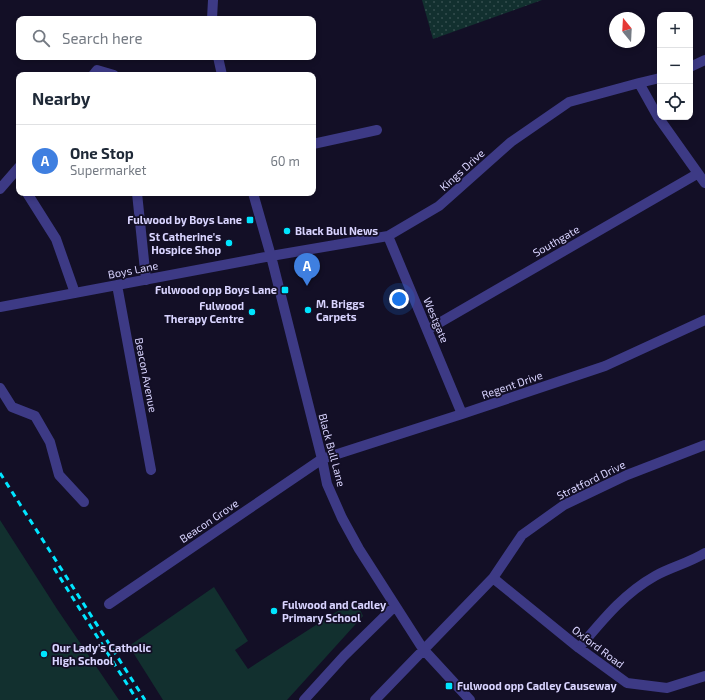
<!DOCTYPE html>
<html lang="en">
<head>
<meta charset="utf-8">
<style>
  :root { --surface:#fff; --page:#f2f2f3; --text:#1f2937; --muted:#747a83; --line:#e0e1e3; --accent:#0f766e }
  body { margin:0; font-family:"Exo 2",sans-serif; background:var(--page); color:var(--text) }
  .controls { position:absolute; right:12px; top:12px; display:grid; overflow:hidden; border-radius:8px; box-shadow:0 2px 6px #0003 }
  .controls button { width:36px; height:36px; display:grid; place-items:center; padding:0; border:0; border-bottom:1px solid var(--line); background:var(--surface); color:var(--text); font:20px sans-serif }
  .compass { position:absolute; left:609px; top:12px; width:36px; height:36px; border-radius:50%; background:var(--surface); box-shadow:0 2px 6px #0003; rotate:342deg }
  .you { position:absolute; left:399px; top:299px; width:14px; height:14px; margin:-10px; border:3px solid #fff; border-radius:50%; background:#1a73e8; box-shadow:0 0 0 6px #1a73e833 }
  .badge { display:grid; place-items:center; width:26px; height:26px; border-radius:50%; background:var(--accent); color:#fff; font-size:13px; font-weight:700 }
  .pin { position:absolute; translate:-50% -33px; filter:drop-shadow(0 1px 2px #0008) }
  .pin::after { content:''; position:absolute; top:21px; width:14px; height:12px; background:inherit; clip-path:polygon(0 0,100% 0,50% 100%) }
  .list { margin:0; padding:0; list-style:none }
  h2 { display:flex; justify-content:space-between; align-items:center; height:52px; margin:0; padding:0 16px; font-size:17px }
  h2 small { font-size:13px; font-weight:400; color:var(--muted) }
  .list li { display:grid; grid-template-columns:26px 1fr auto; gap:12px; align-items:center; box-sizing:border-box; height:72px; padding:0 16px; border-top:1px solid var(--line) }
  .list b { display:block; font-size:15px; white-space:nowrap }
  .list p { margin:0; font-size:13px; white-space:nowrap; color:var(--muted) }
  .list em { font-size:13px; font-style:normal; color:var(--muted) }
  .icon { flex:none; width:22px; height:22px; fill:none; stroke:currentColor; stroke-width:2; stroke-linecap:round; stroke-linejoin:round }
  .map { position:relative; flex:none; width:705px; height:700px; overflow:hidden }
  .search { position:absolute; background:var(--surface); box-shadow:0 2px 6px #0003; left:16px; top:16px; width:300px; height:44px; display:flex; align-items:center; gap:10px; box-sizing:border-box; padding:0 14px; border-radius:8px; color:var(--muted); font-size:15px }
  .panel { position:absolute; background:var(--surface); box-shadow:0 2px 6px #0003; left:16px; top:72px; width:300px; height:124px; border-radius:8px }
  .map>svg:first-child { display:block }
</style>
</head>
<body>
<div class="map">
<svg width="705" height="700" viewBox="0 0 705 700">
  <defs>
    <pattern id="grass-dots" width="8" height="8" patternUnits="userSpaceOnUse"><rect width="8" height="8" fill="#12302f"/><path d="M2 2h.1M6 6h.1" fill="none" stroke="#344d4e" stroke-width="1.8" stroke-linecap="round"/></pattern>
  </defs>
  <rect width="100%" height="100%" fill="#130f26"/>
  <!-- grass -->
  <path fill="url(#grass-dots)" d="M422 0H542L433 39Z"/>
  <!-- park -->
  <path fill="#12302f" d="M0 520 57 609 119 700H0Z
    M214 587 248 641 235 650 248 669 350 603 356 601 363 616 287 700H163L129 646Z"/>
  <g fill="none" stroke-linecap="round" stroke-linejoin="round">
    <!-- minor -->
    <path stroke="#3d3a85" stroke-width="10" d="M212 19 213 0
      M218 57 222 75
      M690 67 705 60
      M93 75 97 70 114 75
      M639 83 658 117 705 183
      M313 144 377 130
      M0 189 19 167
      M27 193 56 239 75 293
      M137 193 146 280
      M253 193 271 256 322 459 327 484 342 518 359 549 423 649 470 700
      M388 236 462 414
      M117 285 151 470
      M0 307 271 256 388 236 439 206 511 142 569 102 639 83 660 78
      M427 330 697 174
      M0 388 12 407 35 416 50 442 59 475 84 502
      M493 578 579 648 627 683 667 688 705 676
      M109 604 322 459 462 414 605 366 705 320
      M579 648C602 621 623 594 655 576 671 567 689 563 705 553
      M304 700 344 656 395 606
      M375 700 493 578 522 535 564 505 627 475 705 445"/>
    <!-- rail -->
    <path stroke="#00e5ff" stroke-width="3" stroke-dasharray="6 5" stroke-linecap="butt" d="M0 473 145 700
      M54 568 137 700"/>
  </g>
  <!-- markers -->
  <g fill="#00e5ff" stroke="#130f26" stroke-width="1.5">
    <rect x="246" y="216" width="8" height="8" rx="2"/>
    <circle cx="287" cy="231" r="4"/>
    <circle cx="229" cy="243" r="4"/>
    <rect x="281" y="286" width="8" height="8" rx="2"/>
    <circle cx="308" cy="310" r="4"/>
    <circle cx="252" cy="312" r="4"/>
    <circle cx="274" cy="611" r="4"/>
    <circle cx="44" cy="654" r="4"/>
    <rect x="445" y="682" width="8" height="8" rx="2"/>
  </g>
  <g text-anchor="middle" stroke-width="3.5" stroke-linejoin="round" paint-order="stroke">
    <!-- street labels -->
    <g font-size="11" fill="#d9d4ff" stroke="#130f26">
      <text transform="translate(462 170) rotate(-42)" y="4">Kings Drive</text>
      <text transform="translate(556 241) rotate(-30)" y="4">Southgate</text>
      <text transform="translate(133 270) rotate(-11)" y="4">Boys Lane</text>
      <text transform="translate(436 320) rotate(67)" y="4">Westgate</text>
      <text transform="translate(146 375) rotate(79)" y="4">Beacon Avenue</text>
      <text transform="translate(512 385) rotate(-19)" y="4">Regent Drive</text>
      <text transform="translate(332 450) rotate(75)" y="4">Black Bull Lane</text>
      <text transform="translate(591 480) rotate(-26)" y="4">Stratford Drive</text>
      <text transform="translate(209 521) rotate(-34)" y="4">Beacon Grove</text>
      <text transform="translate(598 647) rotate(37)" y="4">Oxford Road</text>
    </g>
    <!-- poi labels -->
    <g font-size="11" font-weight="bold" fill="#d9d4ff" stroke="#130f26" text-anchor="start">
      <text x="242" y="224" text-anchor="end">Fulwood by Boys Lane</text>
      <text x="295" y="235">Black Bull News</text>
      <text x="221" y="241" text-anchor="end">St Catherine's<tspan x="221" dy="13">Hospice Shop</tspan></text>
      <text x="277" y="294" text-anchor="end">Fulwood opp Boys Lane</text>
      <text x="316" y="308">M. Briggs<tspan x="316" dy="13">Carpets</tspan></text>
      <text x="244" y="310" text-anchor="end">Fulwood<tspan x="244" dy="13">Therapy Centre</tspan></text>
      <text x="282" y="609">Fulwood and Cadley<tspan x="282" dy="13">Primary School</tspan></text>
      <text x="52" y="652">Our Lady's Catholic<tspan x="52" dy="13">High School</tspan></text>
      <text x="457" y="690">Fulwood opp Cadley Causeway</text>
    </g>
  </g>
</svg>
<div class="controls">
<button>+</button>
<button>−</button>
<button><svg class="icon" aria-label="locate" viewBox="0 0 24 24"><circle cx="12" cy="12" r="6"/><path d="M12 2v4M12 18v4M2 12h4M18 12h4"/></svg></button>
</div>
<svg class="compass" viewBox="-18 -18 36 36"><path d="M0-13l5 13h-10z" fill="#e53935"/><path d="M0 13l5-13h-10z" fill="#747a83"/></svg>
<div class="you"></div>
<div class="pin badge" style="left:307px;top:286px;background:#3f7fe0">A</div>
<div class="search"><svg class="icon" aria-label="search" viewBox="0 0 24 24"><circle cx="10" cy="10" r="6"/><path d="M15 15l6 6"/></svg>Search here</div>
<section class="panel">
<h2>Nearby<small></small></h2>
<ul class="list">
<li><span class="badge" style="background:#3f7fe0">A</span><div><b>One Stop</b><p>Supermarket</p></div><em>60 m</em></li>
</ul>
</section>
</div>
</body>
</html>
